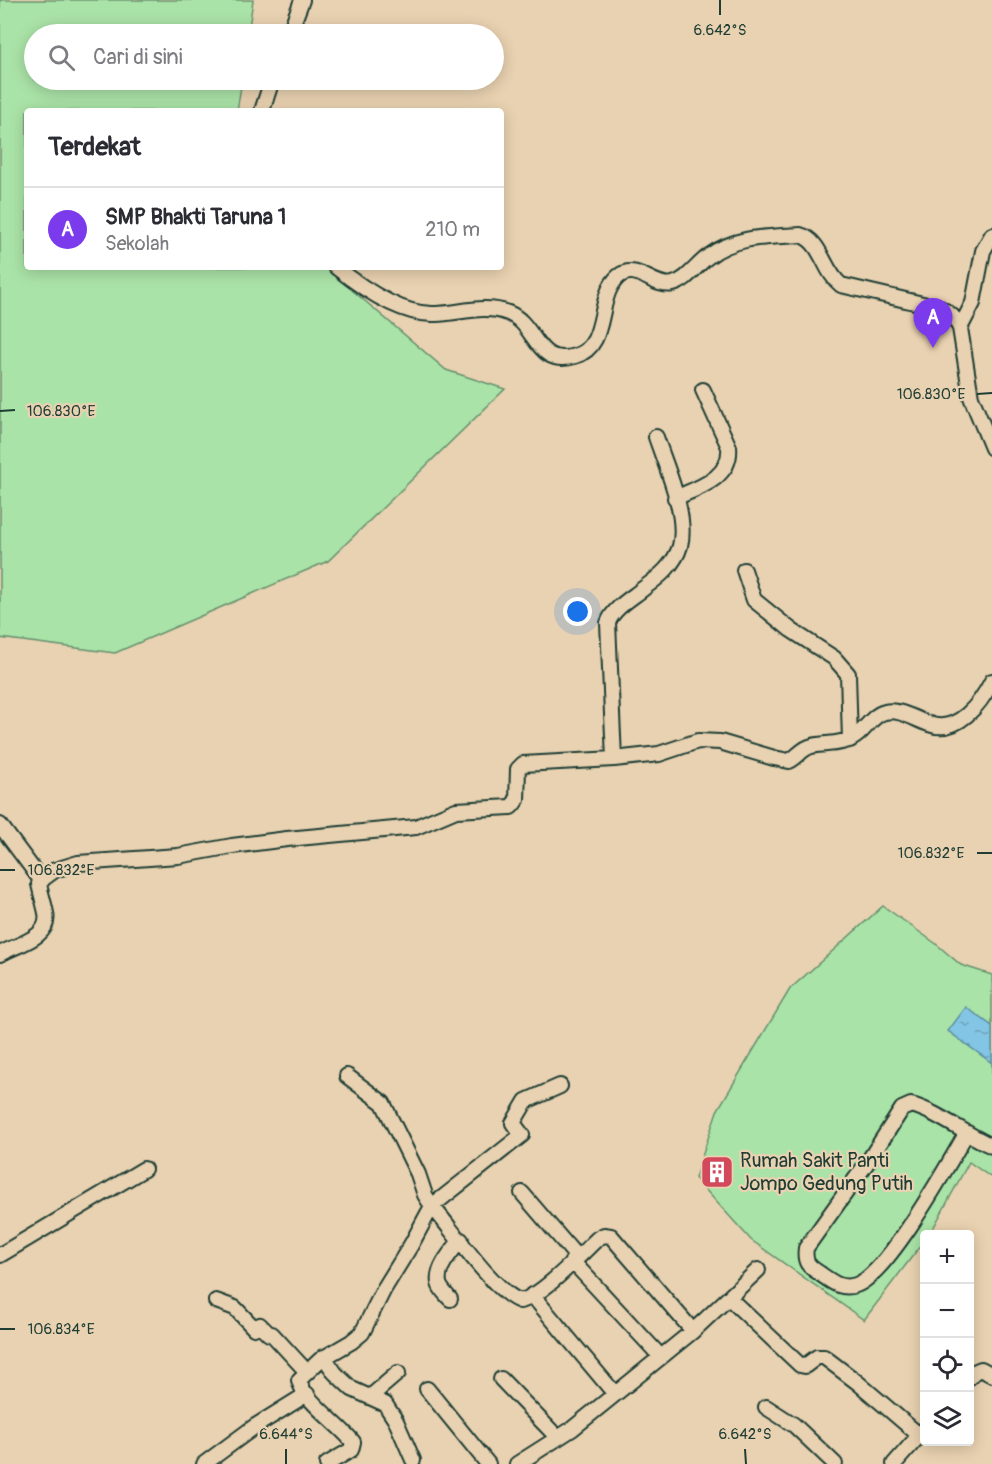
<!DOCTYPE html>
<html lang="id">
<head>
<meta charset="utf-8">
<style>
  :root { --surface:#fff; --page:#f7f7f7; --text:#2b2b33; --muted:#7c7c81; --line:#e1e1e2; --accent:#7c3aed }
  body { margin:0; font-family:Pangolin,sans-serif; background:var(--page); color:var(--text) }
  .controls { position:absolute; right:18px; bottom:18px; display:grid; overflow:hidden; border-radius:6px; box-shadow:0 3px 15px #0003 }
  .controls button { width:54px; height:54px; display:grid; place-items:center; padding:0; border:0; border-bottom:2px solid var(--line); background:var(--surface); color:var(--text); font:30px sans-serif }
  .you { position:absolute; left:578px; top:612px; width:21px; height:21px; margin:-15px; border:4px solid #fff; border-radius:50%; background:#1a73e8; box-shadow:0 0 0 9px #1a73e833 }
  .badge { display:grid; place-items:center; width:39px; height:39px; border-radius:50%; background:var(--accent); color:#fff; font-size:20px; font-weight:700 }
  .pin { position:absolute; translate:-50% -50px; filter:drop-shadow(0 2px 3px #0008) }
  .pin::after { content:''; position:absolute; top:32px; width:21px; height:18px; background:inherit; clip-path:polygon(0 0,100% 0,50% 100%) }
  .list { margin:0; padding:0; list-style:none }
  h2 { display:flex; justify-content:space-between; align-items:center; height:78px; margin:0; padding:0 24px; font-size:26px }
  h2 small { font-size:20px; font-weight:400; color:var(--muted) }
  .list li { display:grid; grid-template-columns:39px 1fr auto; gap:18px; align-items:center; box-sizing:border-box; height:84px; padding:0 24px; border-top:2px solid var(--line) }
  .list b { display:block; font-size:22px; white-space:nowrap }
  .list p { margin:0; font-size:20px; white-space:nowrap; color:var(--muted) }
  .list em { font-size:20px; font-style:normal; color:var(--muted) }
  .icon { flex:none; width:33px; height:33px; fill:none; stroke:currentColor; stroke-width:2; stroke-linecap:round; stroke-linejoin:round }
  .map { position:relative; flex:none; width:992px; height:1464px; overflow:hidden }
  .search { position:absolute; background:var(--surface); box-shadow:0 3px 15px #0003; left:24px; top:24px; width:480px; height:66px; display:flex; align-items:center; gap:15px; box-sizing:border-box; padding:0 21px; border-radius:33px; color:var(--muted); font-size:22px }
  .panel { position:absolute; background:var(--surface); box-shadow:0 3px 15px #0003; left:24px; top:108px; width:480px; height:162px; border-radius:6px }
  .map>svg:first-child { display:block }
</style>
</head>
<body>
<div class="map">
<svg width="992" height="1464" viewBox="0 0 992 1464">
  <defs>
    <pattern id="water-ripples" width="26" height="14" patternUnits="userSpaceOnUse" patternTransform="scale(1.5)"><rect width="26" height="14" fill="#83c5e4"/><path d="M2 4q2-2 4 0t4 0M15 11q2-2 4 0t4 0" fill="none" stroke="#6ba1ba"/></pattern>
  </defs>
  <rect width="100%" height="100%" fill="#e9d2b1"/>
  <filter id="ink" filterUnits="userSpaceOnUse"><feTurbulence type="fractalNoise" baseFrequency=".0167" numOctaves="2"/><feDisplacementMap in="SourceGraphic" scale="12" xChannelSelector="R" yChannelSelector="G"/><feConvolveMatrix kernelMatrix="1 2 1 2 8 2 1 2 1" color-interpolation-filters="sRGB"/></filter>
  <g filter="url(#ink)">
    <!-- green -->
    <path fill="#aae3a7" stroke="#64906e" stroke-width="1.5" d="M0 0H253L248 34H34V80H242L237 111H27V267H325L446 370 505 389 328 561 115 653 0 638Z
      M883 906 935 943 961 965 992 975V1178L969 1162 930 1234H924V1241L864 1320 751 1240 695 1178 717 1111 790 989Z"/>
    <!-- water -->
    <path fill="url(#water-ripples)" stroke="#5b8f9e" stroke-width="1.5" d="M966 1007 992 1026V1063L948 1031Z"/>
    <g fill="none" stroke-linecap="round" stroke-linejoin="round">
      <defs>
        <path id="minor" d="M289 34 302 0
          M262 111 272 80
          M336 267C362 288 402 316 436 314 460 313 485 304 508 313 537 324 535 368 575 356 610 346 595 296 619 276 637 262 654 289 673 284 688 280 697 264 709 256 735 236 768 237 800 235 822 241 823 271 841 285L940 308C950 313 955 317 960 328L971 397 992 448
          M960 328 973 303 983 251 992 235
          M675 498C698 488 732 478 729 447L703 390
          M744 570 754 600 791 630 834 658 848 674 850 740
          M614 759 608 623C613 608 632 598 644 588 659 577 675 564 680 546 688 515 666 467 656 437
          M0 825 41 880
          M0 954C17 944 51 938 46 913 44 903 41 894 39 884L44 878 55 870 78 863 178 856 232 846 287 839 416 827 456 810 511 807 517 800 518 769 523 764 614 759 659 754 698 741 720 742 774 758 789 761C798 757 802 748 812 746 826 743 840 745 853 738 865 732 871 715 885 712 899 708 916 720 929 724 957 735 981 703 992 681
          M347 1076 383 1103 418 1174 425 1195 432 1206C451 1228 495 1293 520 1301 541 1297 581 1254 598 1238L604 1235 611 1236 693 1331
          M966 1134C948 1165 887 1275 856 1285 841 1290 832 1282 819 1273 808 1266 804 1262 806 1248L869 1160 902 1109 911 1105C936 1111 966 1135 992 1146
          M522 1193 577 1257
          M0 1255 144 1169
          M572 1261 661 1357
          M532 1295 615 1394
          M729 1298 800 1365 805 1366 817 1357H824L857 1382 919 1435
          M450 1299C446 1294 440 1289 439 1283 436 1268 452 1251 461 1240
          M216 1301 235 1308 254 1328 260 1325 269 1334H272L307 1372
          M324 1357 335 1373 352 1389 385 1404 396 1421 413 1460
          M970 1377 974 1372 981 1369 992 1375
          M501 1379 558 1438
          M427 1389 488 1464
          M370 1397 398 1373
          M766 1407 794 1425 835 1464
          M204 1464 254 1427 307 1394
          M327 1464 351 1450 353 1442C341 1426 302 1399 299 1380L320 1360 351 1342 362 1333 384 1289 411 1245 432 1206 522 1135 513 1123 526 1101 560 1086
          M517 1464 572 1429 603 1404 693 1331 758 1270
          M894 1464 924 1430"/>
      </defs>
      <!-- minor casing -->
      <use href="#minor" stroke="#1f3d34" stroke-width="18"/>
      <!-- minor -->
      <use href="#minor" stroke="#e9d2b1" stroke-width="14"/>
    </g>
  </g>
  <!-- ticks -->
  <path fill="none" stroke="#1f3d34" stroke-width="2" d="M720 0V15M977 394 992 393M0 411 15 410M977 853H992M0 870H15M0 1329H15M286 1449V1464M745 1449 746 1464"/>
  <!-- icons -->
  <defs>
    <symbol id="building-square" viewBox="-11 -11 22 22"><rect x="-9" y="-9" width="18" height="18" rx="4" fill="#d1495b" stroke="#e9d2b1"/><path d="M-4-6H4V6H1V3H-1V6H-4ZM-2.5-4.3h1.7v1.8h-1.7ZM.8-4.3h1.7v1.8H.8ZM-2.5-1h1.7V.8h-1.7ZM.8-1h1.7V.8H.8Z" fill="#fff"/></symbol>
  </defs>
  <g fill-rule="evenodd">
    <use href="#building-square" x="698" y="1153" width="38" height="38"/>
  </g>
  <g text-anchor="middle" stroke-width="4.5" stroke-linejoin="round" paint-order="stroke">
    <!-- poi labels -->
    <g font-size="20" fill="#1f3d34" stroke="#e9d2b1" text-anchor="start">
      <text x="740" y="1167">Rumah Sakit Panti<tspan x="740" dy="23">Jompo Gedung Putih</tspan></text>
    </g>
  </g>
  <g font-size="15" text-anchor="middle" fill="#1f3d34" stroke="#e9d2b1" stroke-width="4.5" stroke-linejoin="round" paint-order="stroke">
    <text x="720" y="35">6.642°S</text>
    <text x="931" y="399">106.830°E</text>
    <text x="61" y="416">106.830°E</text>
    <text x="931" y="858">106.832°E</text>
    <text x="61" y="875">106.832°E</text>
    <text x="61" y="1334">106.834°E</text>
    <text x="286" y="1439">6.644°S</text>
    <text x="745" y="1439">6.642°S</text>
  </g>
</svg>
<div class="controls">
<button>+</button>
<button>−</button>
<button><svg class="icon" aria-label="locate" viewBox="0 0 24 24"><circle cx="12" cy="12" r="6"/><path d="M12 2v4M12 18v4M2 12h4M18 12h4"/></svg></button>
<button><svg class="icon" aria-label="layers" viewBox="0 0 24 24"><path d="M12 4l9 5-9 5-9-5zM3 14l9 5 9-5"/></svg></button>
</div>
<div class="you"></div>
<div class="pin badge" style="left:933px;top:348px">A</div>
<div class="search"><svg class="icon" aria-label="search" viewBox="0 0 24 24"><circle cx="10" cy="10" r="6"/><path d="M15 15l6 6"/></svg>Cari di sini</div>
<section class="panel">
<h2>Terdekat<small></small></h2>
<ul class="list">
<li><span class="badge">A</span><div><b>SMP Bhakti Taruna 1</b><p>Sekolah</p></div><em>210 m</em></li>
</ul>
</section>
</div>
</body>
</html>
